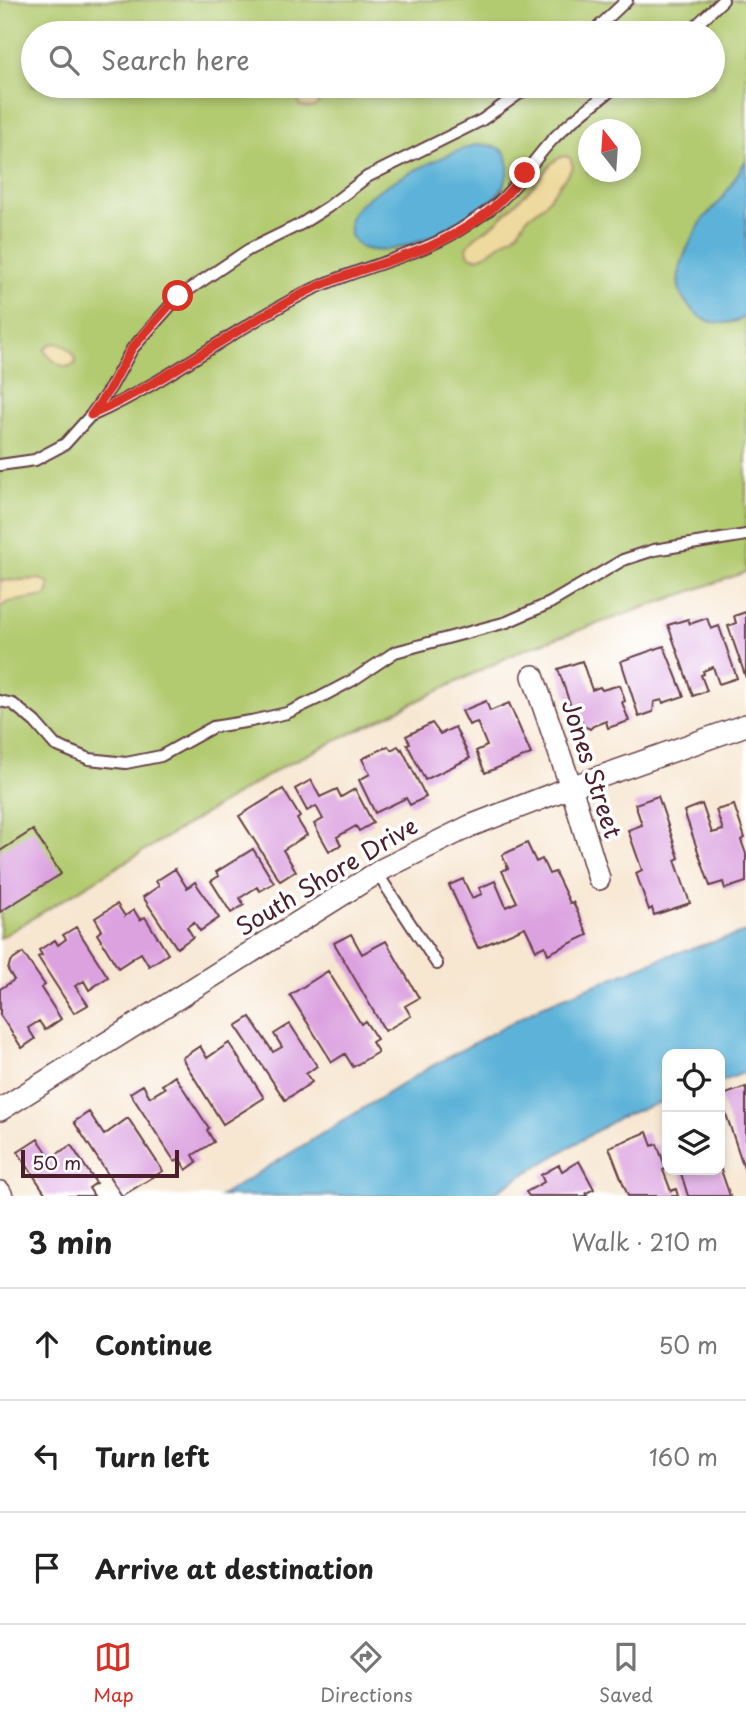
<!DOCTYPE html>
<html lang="en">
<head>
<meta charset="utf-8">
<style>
  :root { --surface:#fff; --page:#f2f2f2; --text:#222; --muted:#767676; --line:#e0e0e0; --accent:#d93025 }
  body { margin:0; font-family:"Playpen Sans",sans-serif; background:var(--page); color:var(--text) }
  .controls { position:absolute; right:21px; bottom:21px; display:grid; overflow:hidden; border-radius:14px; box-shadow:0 4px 10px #0003 }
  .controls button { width:63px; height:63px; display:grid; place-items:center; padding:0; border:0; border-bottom:2px solid var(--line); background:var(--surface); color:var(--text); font:35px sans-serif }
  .compass { position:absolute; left:578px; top:119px; width:63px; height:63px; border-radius:50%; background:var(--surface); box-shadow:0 4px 10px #0003; rotate:343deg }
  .scale { position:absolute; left:21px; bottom:18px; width:158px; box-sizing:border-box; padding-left:7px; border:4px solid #4a1f2b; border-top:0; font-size:19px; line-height:24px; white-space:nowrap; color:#4a1f2b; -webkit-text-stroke:5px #fff; paint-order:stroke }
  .stop { position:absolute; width:21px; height:21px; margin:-16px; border:5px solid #d93025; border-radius:50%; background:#fff }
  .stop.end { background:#d93025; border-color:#fff; box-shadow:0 2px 7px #0008 }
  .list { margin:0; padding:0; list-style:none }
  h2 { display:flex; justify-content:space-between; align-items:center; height:91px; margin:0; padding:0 28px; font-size:30px }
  h2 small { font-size:23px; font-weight:400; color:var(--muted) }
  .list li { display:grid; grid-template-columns:46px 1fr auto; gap:21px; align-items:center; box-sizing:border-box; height:112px; padding:0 28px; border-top:2px solid var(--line) }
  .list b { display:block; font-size:26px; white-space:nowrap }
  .list em { font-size:23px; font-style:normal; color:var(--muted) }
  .icon { flex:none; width:38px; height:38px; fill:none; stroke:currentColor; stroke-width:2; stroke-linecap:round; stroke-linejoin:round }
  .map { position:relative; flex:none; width:746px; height:1196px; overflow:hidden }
  .search { position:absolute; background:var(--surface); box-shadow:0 4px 10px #0003; left:21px; right:21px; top:21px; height:77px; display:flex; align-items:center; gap:18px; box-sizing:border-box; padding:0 24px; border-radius:38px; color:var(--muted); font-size:26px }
  .sheet { height:427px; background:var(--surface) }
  nav { display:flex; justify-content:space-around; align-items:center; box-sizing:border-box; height:98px; border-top:2px solid var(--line); background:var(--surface); font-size:19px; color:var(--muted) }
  nav a { display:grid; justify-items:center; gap:4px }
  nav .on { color:var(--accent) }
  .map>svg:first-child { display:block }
</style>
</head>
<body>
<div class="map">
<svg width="746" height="1196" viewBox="0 0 746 1196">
  <rect width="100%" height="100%" fill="#fff"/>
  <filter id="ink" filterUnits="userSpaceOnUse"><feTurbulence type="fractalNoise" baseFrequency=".0143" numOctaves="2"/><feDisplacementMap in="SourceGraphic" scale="14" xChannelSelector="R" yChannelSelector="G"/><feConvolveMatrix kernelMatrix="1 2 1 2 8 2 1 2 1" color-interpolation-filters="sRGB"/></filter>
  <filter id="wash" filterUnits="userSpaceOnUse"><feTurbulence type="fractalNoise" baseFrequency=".00686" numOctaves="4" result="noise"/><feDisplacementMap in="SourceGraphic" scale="28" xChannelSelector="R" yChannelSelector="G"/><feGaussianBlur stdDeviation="1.57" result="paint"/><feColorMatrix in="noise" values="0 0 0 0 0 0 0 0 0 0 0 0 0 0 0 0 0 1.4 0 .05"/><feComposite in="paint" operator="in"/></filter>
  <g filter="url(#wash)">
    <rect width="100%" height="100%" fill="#f7e6d0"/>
    <!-- green -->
    <path fill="#b2ca6f" stroke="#7e744d" stroke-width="2" fill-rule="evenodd" d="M0 0H746V572L522 650 282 767 0 938ZM33 33H713V86H33ZM588 130H630V172H588Z"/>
    <!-- sand -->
    <path fill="#eeda9e" stroke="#9c7c64" stroke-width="2" d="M293 86H325C318 98 323 112 300 106Z
      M565 156 570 158 573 167 544 205 526 219 517 233 485 255 478 258 471 257C467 252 465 248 470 243 476 234 488 230 495 223 509 210 522 197 534 185 545 174 550 159 565 156Z
      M52 343C64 343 75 351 76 363 65 373 51 360 44 350Z
      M40 579 49 584 48 592 45 596 9 602 0 607V581Z"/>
    <!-- water -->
    <path fill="#5bb2d8" stroke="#526882" stroke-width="2" d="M478 144C486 145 496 145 503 151 514 162 506 185 497 195 475 219 393 263 361 247 357 245 353 239 350 236 350 231 349 223 350 219 358 191 450 153 478 144Z
      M746 160V317C730 325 709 326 696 313 688 306 681 298 679 287 675 268 694 232 705 217 712 209 720 202 726 193 733 182 739 171 746 160Z
      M746 932V1072L720 1082V1054H667V1100L620 1117 488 1196H221L430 1067 542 1006 670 955Z"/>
    <g id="blocks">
      <!-- building -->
      <path fill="#dca2e0" d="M746 612V678L728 626 736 623 734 616Z
        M707 618 711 629 719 626 737 678 719 684 713 667 703 671 704 674 701 675 707 691 693 696 668 625 688 619 690 624Z
        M664 646 684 696 663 703 662 700 654 702 653 712 639 717 621 661Z
        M582 661 592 690 600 687 602 690 620 685 625 701 622 702 629 721 608 728 606 721 593 726 590 729 580 724 582 721 579 713 574 715 558 669Z
        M486 701 490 711 509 703 531 754 485 773 476 751 487 746 477 722 469 725 462 711Z
        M432 723 440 734 455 727 470 758 425 780 407 744 410 743 406 736Z
        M388 746 391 750 398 746 401 750 402 749 426 797 410 805 406 798 375 813 359 780 370 774 362 759Z
        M311 780 320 797 337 789 341 797 355 789 373 823 359 831 356 826 337 837 341 845 329 851 314 824 323 819 316 806 307 811 295 789Z
        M283 789 300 817 297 819 307 835 283 850 296 871 280 881 239 816Z
        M658 796 679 858 675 860 690 903 654 915 652 908 649 910 636 873 642 870 628 830 642 825 635 804Z
        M702 804 712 833 723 830 716 810 734 805 745 838 741 840 746 854V882L725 889 723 882 710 886 684 811Z
        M33 830 61 874 0 912V851Z
        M527 843 536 862 542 859 549 874 555 872 570 903 573 902 588 935 548 954 545 946 536 950 525 927 478 948 449 885 463 879 472 898 482 894 479 888 495 881 506 907 517 902 502 871 508 868 502 855Z
        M253 849 274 883 260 891 257 887 240 898 244 905 231 913 211 881 219 876 216 872Z
        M175 869 187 888 195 882 219 918 200 931 194 922 187 927 193 937 177 948 143 897 159 886 156 881Z
        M117 904 125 916 134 910 140 920 145 917 168 954 149 966 141 953 118 968 97 934 102 930 95 918Z
        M76 927 108 977 89 990 84 981 75 986 88 1005 74 1013 38 957 42 955 39 950 55 940 58 945 66 939 63 935Z
        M351 934 362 954 386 941 419 998 405 1006 411 1016 385 1031 334 943Z
        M23 953 45 985 41 988 61 1019 45 1030 39 1021 28 1028 35 1039 22 1048 0 1015V989L14 980 8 970 10 962Z
        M328 971 361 1024 365 1021 377 1039 372 1042 378 1052 353 1067 345 1054 332 1062 290 995Z
        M250 1017 273 1052 282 1047 274 1034 290 1024 317 1066 306 1074 312 1082 285 1100 236 1026Z
        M229 1043 264 1098 223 1124 182 1058 200 1046 207 1058Z
        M175 1076 209 1128 207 1130 214 1142 193 1155 197 1162 186 1170 180 1159 175 1162 130 1093 143 1085 150 1097 165 1088 162 1085Z
        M746 1087V1174L720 1096Z
        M89 1112 104 1135 128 1118 163 1171 122 1196 74 1122Z
        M647 1132 652 1146 657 1144 666 1169 663 1170 671 1191 676 1189 678 1196H628L609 1147Z
        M38 1139 51 1158 71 1145 96 1183 89 1188 94 1196H47L18 1152Z
        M579 1161 594 1189 586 1193 587 1196H529L526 1192 544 1182 541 1175 559 1165 562 1171Z
        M680 1170H721L730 1196H688Z"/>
    </g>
  </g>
  <g filter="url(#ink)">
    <use href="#blocks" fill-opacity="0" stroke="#643d44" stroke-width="2"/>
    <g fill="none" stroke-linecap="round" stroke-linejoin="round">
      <defs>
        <path id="lane" d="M592 33 627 0
          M688 33 723 0
          M93 415C169 381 234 328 309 291 362 265 422 257 470 223 480 216 492 209 500 201 520 183 534 159 552 140 571 120 595 103 617 86
          M0 465 35 460 65 444 91 415 111 387 132 349 178 297 248 250 301 224 328 207 367 177 482 120 530 86
          M0 701 13 704 35 722 55 745 89 759 126 763 161 756 213 727 251 721 287 713 319 698 353 680 395 652 507 622 550 603 623 560 654 550 746 535
          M377 873 437 964"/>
        <path id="street" d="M533 676 571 787 599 879
          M0 1110 383 869 470 826 571 787 746 725
          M0 1192 2 1196"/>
      </defs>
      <!-- lane casing -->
      <use href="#lane" stroke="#643d44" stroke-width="14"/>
      <!-- street casing -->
      <use href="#street" stroke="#643d44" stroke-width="24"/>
      <!-- lane -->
      <use href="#lane" stroke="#fff" stroke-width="10"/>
      <!-- street -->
      <use href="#street" stroke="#fff" stroke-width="21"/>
    </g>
  </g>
  <g fill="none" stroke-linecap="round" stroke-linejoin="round" filter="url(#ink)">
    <!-- route -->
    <path stroke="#d93025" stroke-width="9" d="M178 296 132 348 111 387 91 415C168 381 233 329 308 291 347 272 389 263 428 247 453 236 481 220 500 201 509 193 517 182 525 173"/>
  </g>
  <g text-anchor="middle" stroke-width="7" stroke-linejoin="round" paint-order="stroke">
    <!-- street labels -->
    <g font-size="24" fill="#4a1f2b" stroke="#fff">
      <text transform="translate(591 769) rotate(72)" y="8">Jones Street</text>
      <text transform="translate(327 877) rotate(-31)" y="8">South Shore Drive</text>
    </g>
  </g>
</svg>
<div class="controls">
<button><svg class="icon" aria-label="locate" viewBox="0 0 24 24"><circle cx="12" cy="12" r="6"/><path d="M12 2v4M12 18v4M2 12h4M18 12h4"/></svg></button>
<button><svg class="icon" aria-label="layers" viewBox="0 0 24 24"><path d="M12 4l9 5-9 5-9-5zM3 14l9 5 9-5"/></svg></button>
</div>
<svg class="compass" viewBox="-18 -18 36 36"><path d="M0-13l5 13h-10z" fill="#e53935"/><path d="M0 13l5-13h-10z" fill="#767676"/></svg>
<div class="scale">50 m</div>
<div class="stop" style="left:178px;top:296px"></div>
<div class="stop end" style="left:525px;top:173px"></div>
<div class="search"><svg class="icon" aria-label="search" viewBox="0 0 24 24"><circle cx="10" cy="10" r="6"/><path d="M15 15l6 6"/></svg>Search here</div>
</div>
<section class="sheet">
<h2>3 min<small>Walk · 210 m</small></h2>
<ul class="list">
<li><svg class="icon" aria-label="ahead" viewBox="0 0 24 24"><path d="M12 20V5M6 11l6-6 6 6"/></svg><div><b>Continue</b></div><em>50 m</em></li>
<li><svg class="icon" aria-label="left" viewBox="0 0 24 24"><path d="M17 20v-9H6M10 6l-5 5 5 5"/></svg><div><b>Turn left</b></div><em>160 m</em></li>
<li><svg class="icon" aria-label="arrive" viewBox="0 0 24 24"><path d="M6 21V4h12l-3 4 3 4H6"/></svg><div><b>Arrive at destination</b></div></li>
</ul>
</section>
<nav>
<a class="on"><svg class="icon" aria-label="map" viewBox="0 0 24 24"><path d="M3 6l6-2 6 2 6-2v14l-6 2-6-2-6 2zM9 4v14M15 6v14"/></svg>Map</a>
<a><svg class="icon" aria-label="directions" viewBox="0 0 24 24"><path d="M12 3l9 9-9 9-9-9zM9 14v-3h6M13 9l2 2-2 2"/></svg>Directions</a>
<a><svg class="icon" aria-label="saved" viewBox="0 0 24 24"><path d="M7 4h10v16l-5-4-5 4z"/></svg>Saved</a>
</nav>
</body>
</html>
